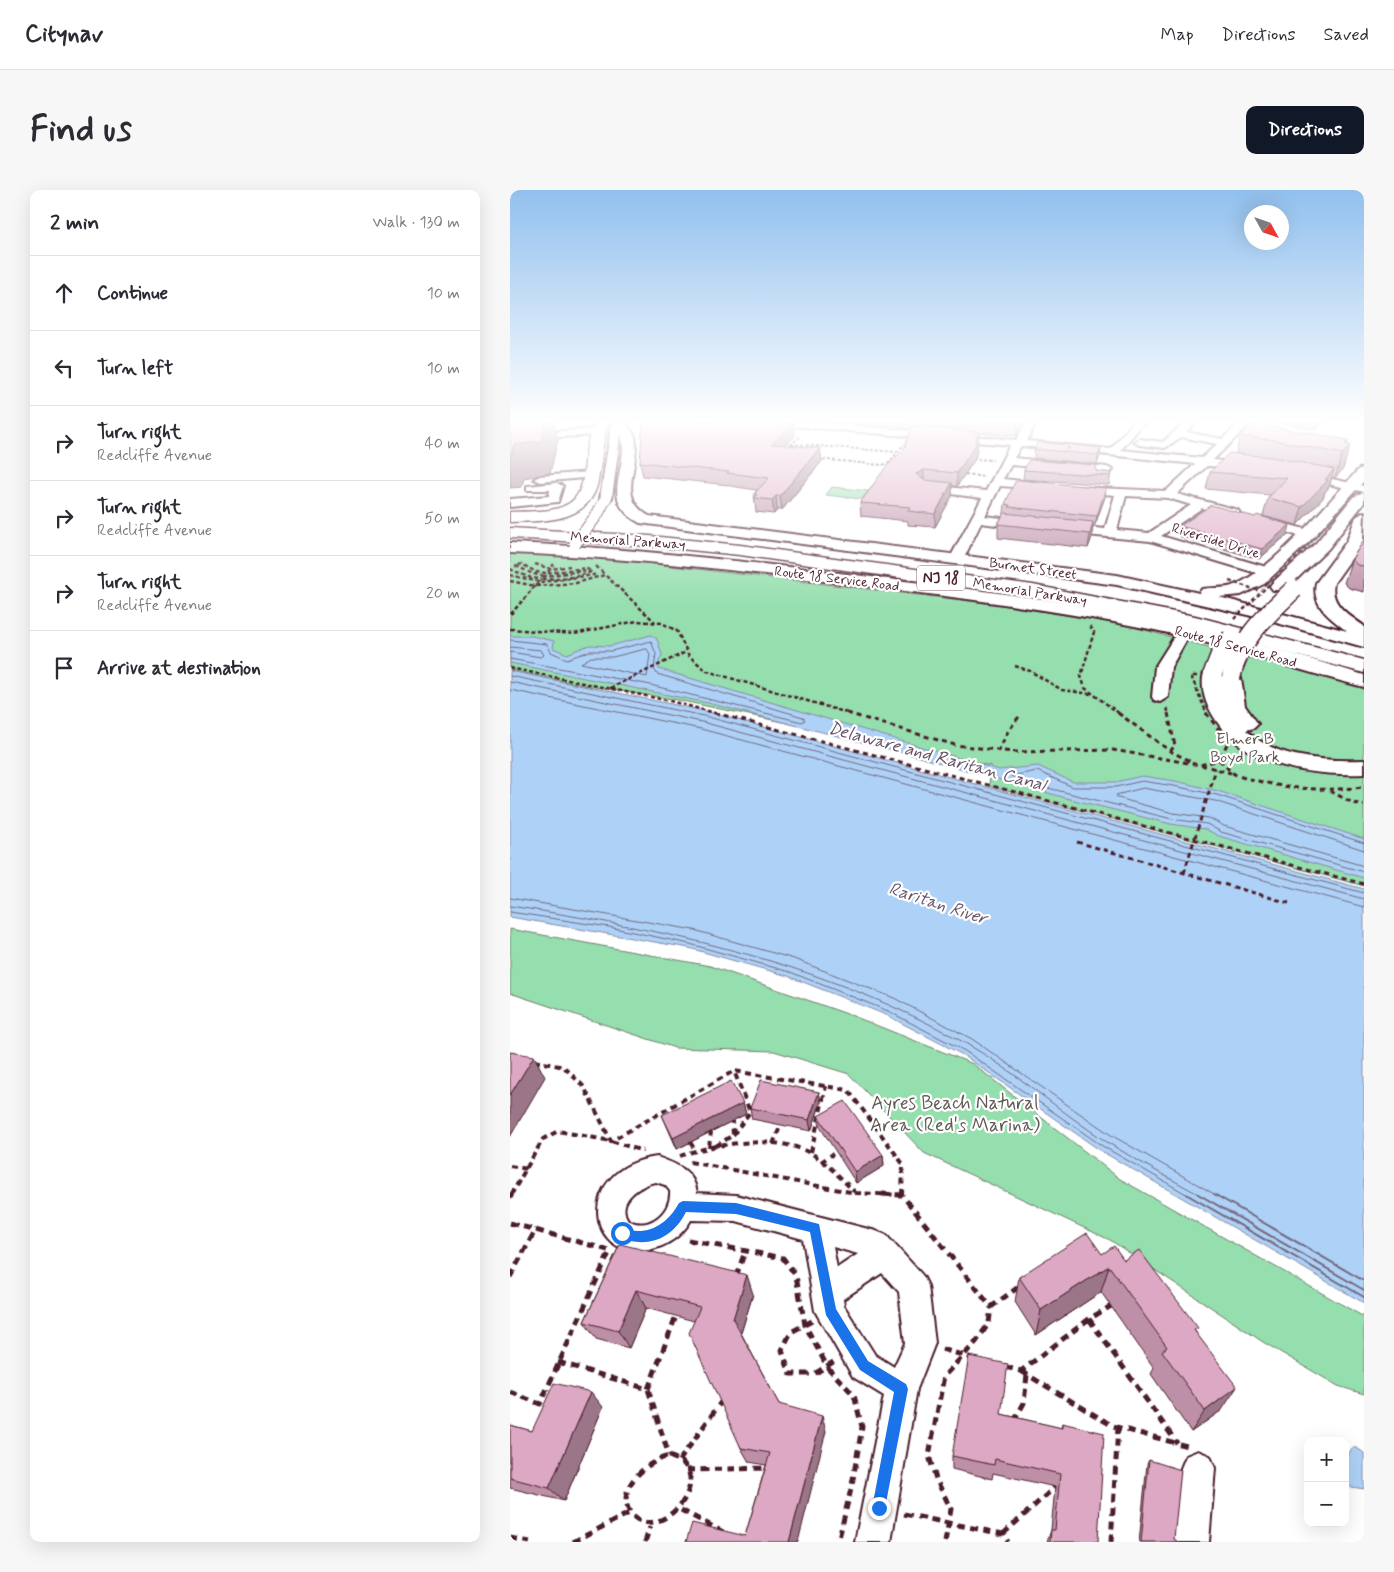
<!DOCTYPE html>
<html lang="en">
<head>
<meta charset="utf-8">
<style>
  :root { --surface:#fff; --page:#f7f7f7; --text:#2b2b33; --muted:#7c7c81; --line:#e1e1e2; --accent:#111827 }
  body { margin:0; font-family:Mynerve,sans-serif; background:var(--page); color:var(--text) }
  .controls { position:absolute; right:15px; bottom:15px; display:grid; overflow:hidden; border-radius:10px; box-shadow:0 5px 20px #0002 }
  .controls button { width:45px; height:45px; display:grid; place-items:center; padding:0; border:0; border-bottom:1px solid var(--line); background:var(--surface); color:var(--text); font:25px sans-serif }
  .compass { position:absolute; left:734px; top:15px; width:45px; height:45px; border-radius:50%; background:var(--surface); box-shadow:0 5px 20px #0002; rotate:130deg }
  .stop { position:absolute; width:15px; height:15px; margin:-11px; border:4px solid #1a73e8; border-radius:50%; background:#fff }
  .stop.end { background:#1a73e8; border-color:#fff; box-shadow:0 1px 5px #0008 }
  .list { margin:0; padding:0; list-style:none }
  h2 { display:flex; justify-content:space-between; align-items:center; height:65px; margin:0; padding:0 20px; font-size:21px }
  h2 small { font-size:16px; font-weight:400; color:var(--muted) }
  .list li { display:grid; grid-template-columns:32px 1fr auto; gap:15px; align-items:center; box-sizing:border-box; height:75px; padding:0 20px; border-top:1px solid var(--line) }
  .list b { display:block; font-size:19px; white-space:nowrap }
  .list p { margin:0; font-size:16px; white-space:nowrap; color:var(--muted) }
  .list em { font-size:16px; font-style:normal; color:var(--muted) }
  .icon { flex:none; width:28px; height:28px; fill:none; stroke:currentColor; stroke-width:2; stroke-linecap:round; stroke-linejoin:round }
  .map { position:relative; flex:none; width:854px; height:1352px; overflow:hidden; border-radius:10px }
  header { display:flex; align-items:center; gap:30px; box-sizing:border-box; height:70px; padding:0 25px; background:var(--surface); border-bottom:1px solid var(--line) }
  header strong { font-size:24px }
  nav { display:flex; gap:28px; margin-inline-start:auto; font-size:18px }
  .intro { display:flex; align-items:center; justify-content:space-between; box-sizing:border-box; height:120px; padding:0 30px }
  h1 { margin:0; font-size:35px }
  .button { padding:12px 22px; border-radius:10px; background:var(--accent); color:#fff; font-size:18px; font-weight:700 }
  main { display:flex; gap:30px; padding:0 30px }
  aside { flex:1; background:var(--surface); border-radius:10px; box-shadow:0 5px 20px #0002 }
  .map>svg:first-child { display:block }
</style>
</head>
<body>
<header>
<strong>Citynav</strong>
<nav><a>Map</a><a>Directions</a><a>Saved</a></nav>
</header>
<div class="intro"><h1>Find us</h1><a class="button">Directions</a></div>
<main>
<aside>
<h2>2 min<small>Walk · 130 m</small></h2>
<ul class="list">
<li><svg class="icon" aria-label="ahead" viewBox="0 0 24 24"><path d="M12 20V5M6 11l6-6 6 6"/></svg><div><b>Continue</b></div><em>10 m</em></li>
<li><svg class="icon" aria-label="left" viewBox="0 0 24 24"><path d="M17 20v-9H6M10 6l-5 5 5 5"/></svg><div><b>Turn left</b></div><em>10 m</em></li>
<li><svg class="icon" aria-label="right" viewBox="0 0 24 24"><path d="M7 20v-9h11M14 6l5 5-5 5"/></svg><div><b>Turn right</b><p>Redcliffe Avenue</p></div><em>40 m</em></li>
<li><svg class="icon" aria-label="right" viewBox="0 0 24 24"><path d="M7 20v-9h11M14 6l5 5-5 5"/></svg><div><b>Turn right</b><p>Redcliffe Avenue</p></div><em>50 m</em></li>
<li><svg class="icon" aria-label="right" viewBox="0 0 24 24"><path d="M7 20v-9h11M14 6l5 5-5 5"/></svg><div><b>Turn right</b><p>Redcliffe Avenue</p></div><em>20 m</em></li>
<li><svg class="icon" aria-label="arrive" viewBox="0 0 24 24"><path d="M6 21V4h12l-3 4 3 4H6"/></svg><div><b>Arrive at destination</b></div></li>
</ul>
</aside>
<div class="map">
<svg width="854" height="1352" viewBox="0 0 854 1352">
  <rect width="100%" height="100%" fill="#fff"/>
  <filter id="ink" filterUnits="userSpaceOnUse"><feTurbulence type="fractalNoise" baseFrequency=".02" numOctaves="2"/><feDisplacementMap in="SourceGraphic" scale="10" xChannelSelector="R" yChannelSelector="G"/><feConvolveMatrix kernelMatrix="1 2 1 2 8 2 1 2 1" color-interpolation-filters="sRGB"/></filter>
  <g filter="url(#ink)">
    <!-- green -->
    <path fill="#95dead" stroke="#707e6c" d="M322 297 358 301 351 309 316 305Z
      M0 362 50 363 485 414 612 434 751 471 755 467 854 495V696L479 596 481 576 163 509 72 495 0 480Z
      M0 739 200 776 343 826 463 874 610 989 854 1127V1204L828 1196 753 1152 600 1050 414 963 339 884 264 861 165 858 0 803Z"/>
    <!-- water -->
    <path fill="#aed2f7" stroke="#868aa5" d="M141 445 147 449 152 465 149 471V479L489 580 528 576 563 592H606L632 586 665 591 708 601 854 649V688L709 646 695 639 661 634 556 608 402 565 198 513 0 473V446H22L44 451 43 458 57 464 79 455 100 456Z
      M0 481 195 521 854 699V1113L591 961 453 865 376 825 278 786 179 758 0 727Z
      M842 1258H847L854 1263V1299L835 1296V1271Z"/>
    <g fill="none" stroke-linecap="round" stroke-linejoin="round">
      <!-- shore-far1 -->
      <path stroke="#72677d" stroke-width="1" d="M0 450 37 454 41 462 57 469 80 461H101L141 451 146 464 144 479 147 484 293 527 295 530 292 532 136 494 0 469
        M0 457 31 460 34 465 31 467 0 462
        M137 459 140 464 137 487 71 473 81 467H102Z
        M0 486 194 526 854 703
        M0 492 192 532 854 709
        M0 500 191 539 854 717
        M854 653 707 605 664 596 632 591 606 597H563L527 581 501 586 518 593 662 629 697 634 711 642 854 682
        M854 660 705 611 633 598 606 605 608 608 663 623 699 628 714 636 854 676
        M0 708 184 740 284 769 384 808 462 849 601 945 706 1005
        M0 716C164 741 310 772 457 854 505 881 550 922 597 952 627 971 659 988 690 1005
        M0 722 99 737 180 754 280 782 378 821 455 861 594 957 678 1005"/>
      <!-- shore -->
      <path stroke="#72677d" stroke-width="2" d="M676 1004 854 1107
        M688 1004 854 1100
        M704 1004 854 1091"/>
      <defs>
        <path id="minor" d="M27 231H37V242L88 239 93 242 88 245 34 248 27 243Z
          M102 231H112L102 308 96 312 90 308Z
          M253 231H295L506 250 517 231H527L517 251 601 259 624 231H635L611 260 692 268 707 254 671 247 655 258 629 255 624 252 629 249 653 252 672 235 667 231 682 233 683 235 676 242 712 249 732 231H743L703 270 738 274V278L697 276 667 304 728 320 730 323 728 326 724 327 692 318 651 346 763 379 765 382 758 386 753 385 640 351 555 343 549 339 555 335 595 339 605 305 568 302 564 301V297L656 301 685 274 511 256 504 268 597 277 603 280 597 283 501 275 493 289 532 293 538 296 532 299 490 296 475 326 516 331 522 335 516 339 471 333 454 368 447 372 440 368 472 308 417 301 411 298 417 295 476 301 500 255 258 234ZM616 306 658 308 681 315 639 343 607 340Z
          M80 282 86 285 84 287 30 292 24 289 30 286Z
          M795 283 854 296V302L791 288 789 286Z
          M47 293 53 296 48 312 0 317V309L39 306 40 300H17V296Z
          M754 328 802 341 804 344 798 348 750 335 748 332 750 329Z
          M674 438 681 442 661 477 658 507 650 512 644 510 642 507 645 477 669 439Z
          M147 967C166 974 184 980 187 1003L226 1005 366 1041 376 1045 413 1086 418 1096 425 1153 407 1199 381 1352H345L374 1206 343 1187 305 1121 293 1049 226 1031 181 1030C174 1042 163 1052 149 1057 79 1083 58 979 147 967ZM146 992 155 995 160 1001C162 1022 138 1042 118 1030 105 1011 131 994 146 992ZM323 1057 348 1064 327 1078ZM372 1083 389 1102 395 1153 384 1177 365 1165 334 1116 333 1109Z
          M688 1261 700 1266 705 1278 699 1352H663L671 1278 676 1266Z"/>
        <path id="major" d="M101 231H114C117 236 123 241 125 247 131 276 105 307 139 326L607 385 689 403 692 399C702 397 713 399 722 396 760 384 821 309 849 279L854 278V291L800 351 754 394 731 405 709 407 837 441C821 429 801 415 806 393L837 351 846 327 854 322 853 352 824 393C819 414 839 425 854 436V457L734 424 607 395 130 333C88 310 118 282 112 248 110 242 104 236 101 231Z
          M854 302V313L818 359 775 400H763L760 396 763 392 806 353 843 307Z
          M0 353C110 357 220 370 329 383 433 396 537 407 639 428 712 443 783 464 854 485V497C782 479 712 454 640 439 543 419 445 407 347 395 231 381 116 367 0 363Z
          M703 477 710 479 713 485 721 482 728 484 731 488 735 516 748 534 744 538 736 540C765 569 815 571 854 570V584C795 586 725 575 698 516 693 507 690 487 696 479Z"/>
        <path id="highway" d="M85 231H99C92 251 92 271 88 291 80 333 34 331 0 332V322C17 321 38 323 54 316 77 307 73 277 77 257 78 248 82 240 85 231Z
          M0 338 140 346 230 355 523 395 685 426 854 470V483L683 438 523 407 230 365 140 356 0 348Z"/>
      </defs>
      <!-- minor casing -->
      <use href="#minor" stroke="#4a1f2b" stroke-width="4"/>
      <!-- major casing -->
      <use href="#major" stroke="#4a1f2b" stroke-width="4"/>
      <!-- highway casing -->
      <use href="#highway" stroke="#4a1f2b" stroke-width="3"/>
      <!-- path-far4 -->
      <path stroke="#4a1f2b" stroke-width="2" stroke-dasharray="3 2" stroke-linecap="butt" d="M281 254 387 262
        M280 255 291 246
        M308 269 372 275 379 273 394 254
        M462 269 483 270
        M455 284 475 287"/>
      <!-- path-far3 -->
      <path stroke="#4a1f2b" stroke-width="2.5" stroke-dasharray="4 2.5" stroke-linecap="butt" d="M25 374 41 379 60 376
        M86 376 95 385
        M0 379 21 388 32 389
        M0 385 29 392
        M34 386 23 384 6 376 12 374 26 382 37 383
        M0 391 25 396 0 425
        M25 396 30 392 84 385 81 382 64 387 32 389 35 386 79 380 75 378 37 383 44 374
        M26 396 66 393 95 385 145 432
        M580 436 584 442 571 486 575 498 610 524
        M0 439 64 444 127 431 152 433 167 441 179 466 197 481 341 524
        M505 476 520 481 552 500 581 504
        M0 478 160 511 209 524
        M100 498 176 462
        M657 518 659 524"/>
      <!-- path-far2 -->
      <path stroke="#4a1f2b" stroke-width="3" stroke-dasharray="5 4" stroke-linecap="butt" d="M205 523 854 694
        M337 523 445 555 503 562 603 560 690 575 709 570
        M608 523 660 561 680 571
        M658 523 665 556 660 561
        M717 554 709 570C715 574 718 580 723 583 728 587 739 589 745 590 781 600 817 601 854 597
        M488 562 497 543 511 524
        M691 575 721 583
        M820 601 843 613 854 615
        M567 652 779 713
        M674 683 706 579"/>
      <!-- path-far1 -->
      <path stroke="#4a1f2b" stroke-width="4" stroke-dasharray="6 4.5" stroke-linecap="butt" d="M24 871 54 877 74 897 101 951 224 881 338 900 393 974 392 1005
        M223 945 240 922 224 881
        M180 952 185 960
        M263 954 270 937
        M206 956 223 945 222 931
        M199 957 201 942
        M301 962 316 896
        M170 966C205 953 268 944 302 964 318 973 331 989 345 1002
        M180 972 346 1003 392 1005
        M311 972 323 964
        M0 976 18 979
        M1 1005 33 949 48 941 101 951 133 961"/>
      <!-- path -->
      <path stroke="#4a1f2b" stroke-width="5" stroke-dasharray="8 5.5" stroke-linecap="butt" d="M372 1004 392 1005 481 1117 511 1095
        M0 1008 2 1004
        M0 1033 98 1060
        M178 1050 273 1068 286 1086 295 1135 318 1178 344 1205 352 1237 342 1295 328 1352
        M226 1086 235 1062
        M0 1087 26 1039
        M579 1129 667 1253
        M302 1131 281 1142 272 1160 280 1184H304L325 1171
        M432 1159 462 1168
        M48 1172 138 1199 159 1266
        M495 1177 511 1181 579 1129 601 1116
        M511 1181 603 1236 677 1256
        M138 1199 166 1126
        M0 1202 30 1214 100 1061
        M504 1231 514 1213 517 1185
        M159 1266C163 1268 170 1270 173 1273 199 1299 147 1352 122 1325 102 1300 137 1271 159 1266Z
        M169 1271 211 1212
        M177 1280 259 1278
        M171 1320 213 1342
        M394 1324 493 1344 498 1352
        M493 1344 545 1297
        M0 1348 20 1352
        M63 1352 121 1322
        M135 1352 140 1337
        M435 1352 441 1319 426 1289 419 1266 434 1186 466 1152 479 1133 481 1117
        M601 1352 608 1237"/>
      <!-- minor -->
      <use href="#minor" fill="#fff" fill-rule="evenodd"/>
      <!-- major -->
      <use href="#major" fill="#fff" fill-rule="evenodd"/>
      <!-- highway -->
      <use href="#highway" fill="#fff" fill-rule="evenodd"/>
      <defs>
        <path id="minor-bridge" d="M65 354 87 325 96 308"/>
        <path id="major-bridge" d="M703 483 710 465 722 447
          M721 488C728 450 757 425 784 399"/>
      </defs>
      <!-- minor-bridge casing -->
      <use href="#minor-bridge" stroke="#4a1f2b" stroke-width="13" stroke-linecap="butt"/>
      <!-- major-bridge casing -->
      <use href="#major-bridge" stroke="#4a1f2b" stroke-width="21" stroke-linecap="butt"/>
      <!-- path-bridge-far2 -->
      <path stroke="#4a1f2b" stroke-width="2" stroke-dasharray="3 2" stroke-linecap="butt" d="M794 360 841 307"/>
      <!-- path-bridge-far1 -->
      <path stroke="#4a1f2b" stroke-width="2.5" stroke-dasharray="4 2.5" stroke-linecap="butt" d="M719 391 750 401
        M724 429 795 359
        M687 486H681L697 524"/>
      <!-- path-bridge -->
      <path stroke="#4a1f2b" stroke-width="3" stroke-dasharray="5 4" stroke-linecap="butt" d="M696 523 718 552"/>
      <!-- minor-bridge -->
      <use href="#minor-bridge" stroke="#fff" stroke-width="11"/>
      <!-- major-bridge -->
      <use href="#major-bridge" stroke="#fff" stroke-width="18"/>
    </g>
    <!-- wall -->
    <path fill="#bd90a8" stroke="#4a1f2b" d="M330 231H513L506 246 468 243V254L465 269 447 296H442V306L425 337 398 335V331L351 326 350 313 394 259 402 237Z
      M761 231H814L806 240Z
      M285 246 276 255 310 258 312 271 272 320H267L264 324 246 322 244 304 247 300 220 296 219 295 133 286 130 272Z
      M730 246 838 250 833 279 825 288 822 287 819 297 815 302 813 308 787 335 753 326 758 308 760 305 696 299 700 282 726 263Z
      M559 258H591L590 266 587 274 524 268V259Z
      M514 280 586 281 601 283 599 295 513 289Z
      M595 307 585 335H583L582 347 578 358 488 348V334L494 323 495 314Z
      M670 336 778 344 749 369 668 346Z
      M854 350V402L839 398 834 393 842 369Z
      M309 902 311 912 301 941 242 929 240 918Z
      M233 913 236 924 167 959 152 925Z
      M308 926 373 965 374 976 346 993 310 937Z
      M110 1054 243 1104 231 1143 269 1214 316 1241 235 1346 256 1275 239 1272 231 1258 184 1131 136 1118 119 1158 86 1149 74 1132Z
      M592 1064 614 1070 686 1142 712 1220 681 1242 641 1184 644 1178 591 1102 526 1145 505 1112 509 1087Z
      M93 1217 54 1311 0 1298V1235L22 1241Z
      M491 1224 551 1238 552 1233 588 1352H537L541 1340 545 1297 483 1283 482 1289 442 1279V1266Z
      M639 1270 664 1349 667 1352H629L637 1274Z"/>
    <!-- shaded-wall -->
    <path fill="#9a7688" stroke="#4a1f2b" d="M36 231H43L48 249 40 283 14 288 12 297 0 298V264L4 255Z
      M507 231H513L506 246Z
      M808 231H814L806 240Z
      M283 233 285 246 264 267 262 254Z
      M468 242V254L465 269 447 296V283Z
      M838 250 834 261 840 255 833 279 825 288 835 254Z
      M310 258 312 271 272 320 270 306Z
      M591 258 590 266 587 274 588 265Z
      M824 279 819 297 815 302 813 308 787 335 792 317Z
      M414 280V293L406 284Z
      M442 293V306L425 337V324Z
      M596 298 595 307 585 335 587 326Z
      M266 306 267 320 264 324 262 310Z
      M583 332 582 347 578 358 580 344Z
      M780 335 778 344 749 369 752 359Z
      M24 866 35 887 0 947V905Z
      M309 902 311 912 301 941 299 930Z
      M233 913 236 924 167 959 163 948Z
      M373 965 374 976 346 993 345 982Z
      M599 1076 591 1102 526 1145 531 1120Z
      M237 1085 243 1104 230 1146 223 1129Z
      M126 1100 136 1118 119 1158 108 1141Z
      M727 1197 712 1220 681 1242 695 1221Z
      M81 1202 93 1217 54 1311 39 1298Z
      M312 1226 316 1241 288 1352H279Z"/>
    <!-- building -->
    <path fill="#dca8c3" stroke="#4a1f2b" d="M0 231H36L31 251 4 255 2 264H0Z
      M133 231H264L283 233 262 254 310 258 270 306H266L262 310 244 308 247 304H244L259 288 217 283 219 282 130 272Z
      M744 233 838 250 835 254 840 255 833 264 763 250 730 246Z
      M402 236 468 242 465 256 447 283 414 280 406 284 414 290 442 293 425 324 398 321 400 317 350 313 376 277 394 259Z
      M528 252 559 255 557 260 563 255 591 258 588 265 524 259Z
      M719 263 761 267 824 279 815 290H818L792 317 758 308 777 288 700 282Z
      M519 270 585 275 586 281 601 283 600 286 514 280Z
      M509 290 596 298 587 326 499 317 500 315 495 314 505 292Z
      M701 315 745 327 747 325 780 335 752 359 670 336Z
      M494 323 583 332 580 344 488 334Z
      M854 350V376L847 375 842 369Z
      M0 862 24 866 0 905Z
      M251 890 309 902 299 930 240 918Z
      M221 891 233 913 163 948 152 925Z
      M335 911 373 965 345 982 308 926Z
      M577 1043 592 1064 604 1056 614 1070 629 1060 688 1138 684 1140 727 1197 695 1221 652 1161 657 1157 599 1076 531 1120 509 1087Z
      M110 1054 237 1085 223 1129 269 1214 312 1226 279 1352H176L182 1333 235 1346 260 1263 231 1258 179 1143 190 1117 126 1100 108 1141 74 1132Z
      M459 1166 498 1174 491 1224 552 1238V1233L594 1243 588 1352H540L541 1340H545L550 1284 485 1269 484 1275 442 1266Z
      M44 1193 81 1202 39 1298 0 1288V1235L22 1241Z
      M639 1270 671 1280 664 1349 667 1351V1352H631Z"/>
  </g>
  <!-- sky -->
  <linearGradient id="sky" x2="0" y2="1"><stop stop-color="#91c0ee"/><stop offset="0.55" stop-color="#fff"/><stop offset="1" stop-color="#fff" stop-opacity="0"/></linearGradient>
  <rect width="854" height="420" fill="url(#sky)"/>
  <!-- route -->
  <path fill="#1a73e8" d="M173 1011 226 1013 309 1034 326 1119 358 1171 396 1194 398 1199 374 1323 369 1325 364 1323 362 1318 384 1202 350 1180 316 1125 300 1042 226 1024 176 1022C162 1050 136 1059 108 1047V1039L112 1038C137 1047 157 1035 169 1013Z"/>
  <g text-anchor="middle" stroke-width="4.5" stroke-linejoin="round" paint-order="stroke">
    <!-- far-street labels -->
    <g font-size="14" fill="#4a1f2b" stroke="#fff">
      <text transform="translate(118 350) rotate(4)" y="5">Memorial Parkway</text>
      <text transform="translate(706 350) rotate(17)" y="5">Riverside Drive</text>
      <text transform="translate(523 378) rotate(8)" y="5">Burnet Street</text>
      <text transform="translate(327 388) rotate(7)" y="5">Route 18 Service Road</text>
      <text transform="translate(520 401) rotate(9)" y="5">Memorial Parkway</text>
      <text transform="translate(726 456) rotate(15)" y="5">Route 18 Service Road</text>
    </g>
    <!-- shield labels -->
    <rect fill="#fff" stroke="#80626b" stroke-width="1" x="407" y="375.5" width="48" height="25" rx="4"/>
    <g font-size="15" font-weight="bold" fill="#4a1f2b">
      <text x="431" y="393">NJ 18</text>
    </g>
    <!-- park labels -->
    <g font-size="16" fill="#605852" stroke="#fff">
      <text x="735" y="554">Elmer B<tspan x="735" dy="18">Boyd Park</tspan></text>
    </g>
    <!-- water labels -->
    <g font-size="18" font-style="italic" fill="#685568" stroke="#fff">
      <text transform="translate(427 566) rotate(15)" y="6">Delaware and Raritan Canal</text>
      <text transform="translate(428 713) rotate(18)" y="6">Raritan River</text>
    </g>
    <!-- near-park labels -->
    <g font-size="19" fill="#605852" stroke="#fff">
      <text x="445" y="919">Ayres Beach Natural<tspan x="445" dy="22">Area (Red's Marina)</tspan></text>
    </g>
  </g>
</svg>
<div class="controls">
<button>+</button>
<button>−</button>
</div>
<svg class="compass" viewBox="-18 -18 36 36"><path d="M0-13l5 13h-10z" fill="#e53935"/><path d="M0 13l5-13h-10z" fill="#7c7c81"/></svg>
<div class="stop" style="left:112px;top:1043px"></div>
<div class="stop end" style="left:369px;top:1318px"></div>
</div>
</main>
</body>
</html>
